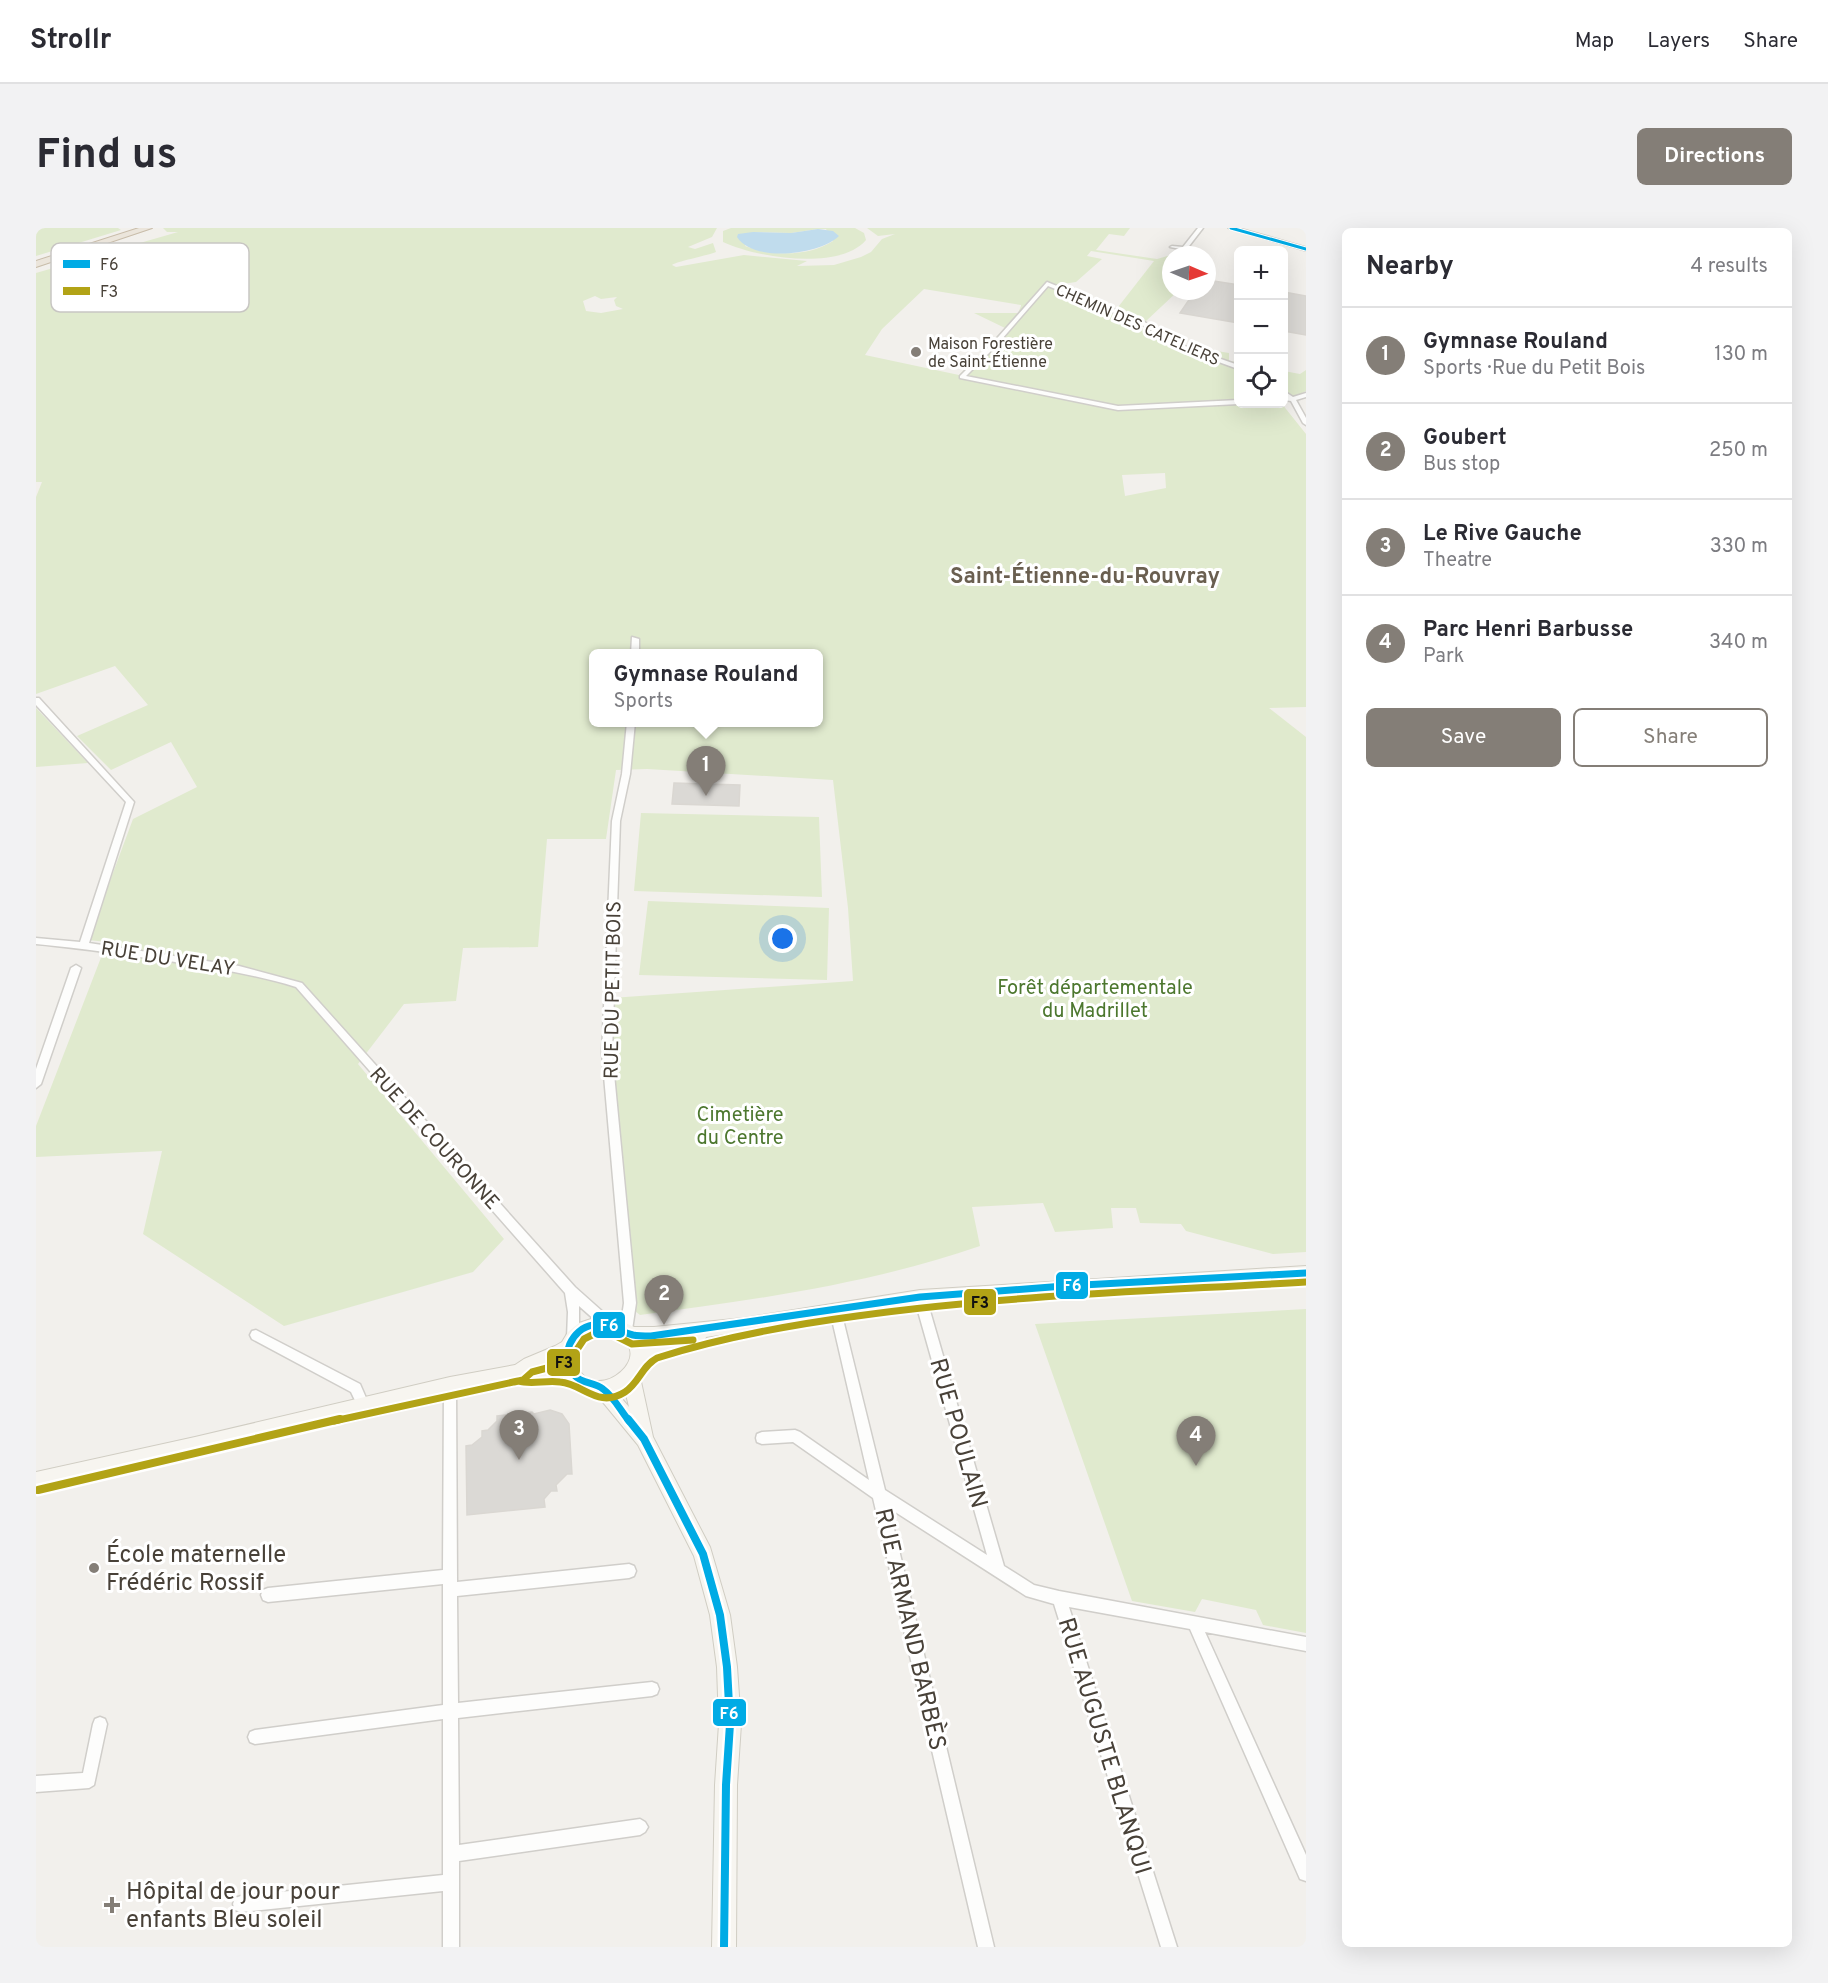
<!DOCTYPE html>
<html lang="en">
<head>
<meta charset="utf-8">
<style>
  :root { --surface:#fff; --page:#f2f2f3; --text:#2b2b33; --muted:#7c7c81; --line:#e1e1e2; --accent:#847e77 }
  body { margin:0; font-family:Overpass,sans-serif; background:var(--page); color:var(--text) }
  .controls { position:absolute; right:18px; top:18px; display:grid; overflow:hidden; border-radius:9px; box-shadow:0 6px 24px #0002 }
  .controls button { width:54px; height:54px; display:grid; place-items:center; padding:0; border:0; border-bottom:2px solid var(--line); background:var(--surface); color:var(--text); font:30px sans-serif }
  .compass { position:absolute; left:1126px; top:18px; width:54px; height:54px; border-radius:50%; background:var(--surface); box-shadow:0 6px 24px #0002; rotate:92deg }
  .you { position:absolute; left:747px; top:711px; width:21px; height:21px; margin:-15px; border:4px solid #fff; border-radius:50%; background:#1a73e8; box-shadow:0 0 0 9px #1a73e833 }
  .badge { display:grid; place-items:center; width:39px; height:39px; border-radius:50%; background:var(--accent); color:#fff; font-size:20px; font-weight:700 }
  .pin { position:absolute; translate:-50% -50px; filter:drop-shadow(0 2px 3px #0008) }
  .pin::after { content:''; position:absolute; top:32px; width:21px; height:18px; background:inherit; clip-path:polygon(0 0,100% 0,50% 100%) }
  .popup { position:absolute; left:553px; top:421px; width:234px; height:78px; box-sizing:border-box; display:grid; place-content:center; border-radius:9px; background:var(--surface); filter:drop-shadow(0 2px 4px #0005); font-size:20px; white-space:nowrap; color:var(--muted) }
  .popup b { font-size:22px; color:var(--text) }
  .popup::after { content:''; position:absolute; left:50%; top:100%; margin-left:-12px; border:12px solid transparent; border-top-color:var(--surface) }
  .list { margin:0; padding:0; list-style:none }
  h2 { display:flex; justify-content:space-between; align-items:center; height:78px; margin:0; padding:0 24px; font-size:26px }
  h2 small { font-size:20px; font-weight:400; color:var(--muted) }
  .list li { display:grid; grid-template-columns:39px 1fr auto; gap:18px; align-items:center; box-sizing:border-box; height:96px; padding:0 24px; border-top:2px solid var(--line) }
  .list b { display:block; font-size:22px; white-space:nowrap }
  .list p { margin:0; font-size:20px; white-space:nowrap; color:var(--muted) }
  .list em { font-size:20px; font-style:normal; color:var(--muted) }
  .actions { display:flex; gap:12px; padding:18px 24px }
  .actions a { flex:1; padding:14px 0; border:2px solid var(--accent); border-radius:9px; text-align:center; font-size:21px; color:var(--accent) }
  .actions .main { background:var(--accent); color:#fff }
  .icon { flex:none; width:33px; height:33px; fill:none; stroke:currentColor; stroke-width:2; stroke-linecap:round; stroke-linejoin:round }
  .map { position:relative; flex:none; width:1270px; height:1719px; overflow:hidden; border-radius:9px }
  header { display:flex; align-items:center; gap:36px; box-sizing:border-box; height:84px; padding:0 30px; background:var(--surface); border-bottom:2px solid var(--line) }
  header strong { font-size:28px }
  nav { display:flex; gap:33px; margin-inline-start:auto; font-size:21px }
  .intro { display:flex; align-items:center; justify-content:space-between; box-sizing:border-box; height:144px; padding:0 36px }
  h1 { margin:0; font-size:42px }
  .button { padding:15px 27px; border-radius:9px; background:var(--accent); color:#fff; font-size:21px; font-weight:700 }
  main { display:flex; gap:36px; padding:0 36px }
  aside { flex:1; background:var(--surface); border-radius:9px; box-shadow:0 6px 24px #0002 }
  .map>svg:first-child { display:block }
</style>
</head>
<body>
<header>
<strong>Strollr</strong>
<nav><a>Map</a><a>Layers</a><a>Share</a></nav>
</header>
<div class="intro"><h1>Find us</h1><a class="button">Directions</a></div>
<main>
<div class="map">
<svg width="1270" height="1719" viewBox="0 0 1270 1719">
  <rect width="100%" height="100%" fill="#f2f0ec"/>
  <!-- green -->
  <path fill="#e0eace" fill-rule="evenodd" d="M0 0H82L85 2 0 28Z
    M127 0H681L676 9 652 19 659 21 677 15 680 24C670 28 642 33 636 37L640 39 708 27 771 33 761 38 798 37 825 29 835 24 846 11 859 6 842 8 831 0H1094L1088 8 1073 6 1060 22 1121 31 1135 27V63H1142L1109 94 1151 118 1193 125V133L1202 134V176H1246L1270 206V479L1233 480 1270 509V1024L1237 1026 1150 1003 1145 996 1104 995 1100 980H1075L1077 1000 1019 1004 1007 975 936 979 944 1018C834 1056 718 1072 604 1087L599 1083 574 824 575 770 817 753 812 680 797 552 611 541 580 542 570 611H511L502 719 427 720 420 773 368 776 322 836 468 1011 437 1044 248 1098 107 1006 126 923 0 929V898L71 714 52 712 97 591 161 559 135 514 75 542 41 508 112 477 79 438 0 466V269L6 254H0V45L142 4H131ZM1055 23 1118 33 1079 83 1019 57 1040 54 1066 31 1051 28ZM888 61 985 77V78L982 85H938L969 100 923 147 829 127 846 101ZM559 68 565 71 581 69 578 72 580 78 587 81 565 85 550 83 547 73ZM1129 245 1130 260 1089 268 1086 247ZM558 426H783V494H558Z
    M695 0H819L828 5 830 12C804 43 721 30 687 14V3ZM782 1H790L797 13C772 29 737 28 709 18L717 4 755 5Z
    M1270 142V163L1248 174V143L1264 146Z
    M0 480 52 535 0 539Z
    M605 585 783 589 786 669 598 663Z
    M612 673 793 680 791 752 603 747Z
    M1270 1081V1405L1227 1397 1220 1382 1166 1371 1159 1384 1096 1373 999 1096Z"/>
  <!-- water -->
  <path fill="#c0dced" d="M782 1 797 3 803 8C783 27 718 35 701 9L702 6 717 4 755 5Z"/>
  <!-- building -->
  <path fill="#dbd9d5" stroke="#dad7d2" stroke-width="1.5" d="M1171 52 1203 57V95L1144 85 1159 63H1171Z
    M1248 64 1270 68V107L1248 103Z
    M638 555 704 557 703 578 636 576Z
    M514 1182 526 1186 533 1196 536 1246H531L520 1257 521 1263H515L508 1271 509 1279 431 1287 430 1218 436 1217 446 1209V1203L452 1202 461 1193V1188L496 1184 498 1186Z"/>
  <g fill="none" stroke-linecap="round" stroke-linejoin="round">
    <defs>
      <path id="street" d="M1162 0H1167L1150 22 1134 19 1136 18 1147 19Z
        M1011 54 1105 92 1151 119 1202 137V141L1147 121 1101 94 1012 58 959 119 930 148 1082 178 1202 172 1203 176 1082 182 924 150V148L955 117Z
        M1248 163 1257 169 1270 165V169L1260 172 1270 190V197L1267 195 1255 173 1248 172 1251 170 1248 167Z
        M596 409 603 411V426H595Z
        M0 470H3L98 574 53 715 203 738 266 755 539 1059 576 1092 578 1096 576 1100 572 1101 568 1100 543 1078V1110L541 1114 537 1115 533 1114 531 1110 532 1084 529 1065 260 759C218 746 176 740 133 733 89 727 45 720 0 716V710L44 714 90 574 0 477Z
        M591 494H599L594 546 584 593 576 825 600 1075 596 1102 594 1106 590 1107 586 1106 584 1102 588 1075 566 825 576 593 586 546Z
        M40 737 45 740 5 856 0 860V841L35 740Z
        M884 1064 888 1065 890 1069 968 1338 998 1357 1023 1363 1270 1409V1423L1169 1404 1270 1627V1653L1264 1651 1154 1401 1033 1379 1141 1719H1125L1018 1376 990 1368 853 1280 958 1719H942L837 1270 757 1214 726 1216 721 1214 720 1210 721 1206 726 1204 759 1202 764 1204 833 1252 794 1083 796 1079 800 1078 804 1079 849 1262 951 1327 878 1069 880 1065Z
        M220 1102 324 1156 334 1179 332 1183 328 1185 324 1183 315 1164 216 1111 214 1107 216 1103Z
        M414 1151 418 1153 420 1157 421 1354 593 1336 598 1338 600 1343 598 1348 593 1350 421 1368 422 1475 616 1454 621 1456 623 1461 621 1466 616 1468 422 1490 423 1617 604 1591 609 1594 612 1599 609 1604 604 1607 423 1633V1719H407V1663L205 1684 199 1682 197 1676 199 1670 205 1668 407 1647V1491L219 1516 214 1514 212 1509 214 1504 219 1502 407 1477V1356L232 1374 227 1372 225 1367 227 1362 232 1360 407 1342 408 1157 410 1153Z
        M64 1489 69 1491 71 1496 58 1557 53 1560 0 1564V1548L47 1545 57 1496 59 1491Z"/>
      <path id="secondary" d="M1192 0H1203L1270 19V23Z
        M1270 1038V1052L884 1076 670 1109 668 1115 621 1129 609 1138 604 1149 617 1209 674 1319 694 1387 701 1439 705 1496 701 1557 700 1719H676L679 1557 683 1496 681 1439 674 1387 658 1328 602 1217 561 1167 545 1164 531 1153 495 1155 483 1152 414 1165 159 1227 0 1262V1244L159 1209 414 1149 479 1137 488 1131 519 1118 526 1114 532 1104 543 1095 564 1088 581 1091 598 1099H618L708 1090 884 1062ZM564 1103C639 1116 554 1188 539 1132 541 1116 549 1108 564 1103ZM522 1133 523 1137 508 1139ZM589 1162 593 1179 581 1165Z"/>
      <path id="highway" d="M103 0H116L0 39V33Z"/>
    </defs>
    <!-- street casing -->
    <use href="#street" stroke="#d0ceca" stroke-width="3"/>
    <!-- secondary casing -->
    <use href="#secondary" stroke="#d0cdc3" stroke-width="2"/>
    <!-- highway casing -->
    <use href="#highway" stroke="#c8bca9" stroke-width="2"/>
    <!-- street -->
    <use href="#street" fill="#fdfdfc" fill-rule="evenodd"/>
    <!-- secondary -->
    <use href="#secondary" fill="#f7f5f0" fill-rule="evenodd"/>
    <!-- highway -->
    <use href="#highway" fill="#ebe5db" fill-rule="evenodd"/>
    <defs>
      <path id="bus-1-far2" d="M1195 0 1270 21"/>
      <path id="bus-1-far1" d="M593 1193C585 1183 577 1168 567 1161 558 1154 546 1156 538 1147 522 1129 536 1100 557 1097 576 1094 581 1103 597 1107 602 1108 609 1108 615 1108L884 1069 1028 1058 1270 1045"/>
      <path id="bus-1" d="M592 1191 608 1211 667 1326 684 1387 691 1439 694 1496 690 1557 688 1719"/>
      <path id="bus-2-far1" d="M478 1154 487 1152 496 1144 526 1136 538 1126 548 1111 558 1106H576L596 1116 657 1112
        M298 1193 482 1153C496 1157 509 1152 524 1154 548 1156 562 1181 589 1164 603 1155 606 1138 621 1130 686 1109 754 1097 821 1088 970 1067 1120 1063 1270 1054"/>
      <path id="bus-2" d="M2 1262 304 1191"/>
    </defs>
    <!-- bus-1-far2 casing -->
    <use href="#bus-1-far2" stroke="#fff" stroke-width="5"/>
    <!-- bus-1-far1 casing -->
    <use href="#bus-1-far1" stroke="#fff" stroke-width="11"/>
    <!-- bus-1 casing -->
    <use href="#bus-1" stroke="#fff" stroke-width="13"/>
    <!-- bus-2-far1 casing -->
    <use href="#bus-2-far1" stroke="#fff" stroke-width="11"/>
    <!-- bus-2 casing -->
    <use href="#bus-2" stroke="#fff" stroke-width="13"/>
    <!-- bus-1-far2 -->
    <use href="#bus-1-far2" stroke="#00abe5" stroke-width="3"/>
    <!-- bus-1-far1 -->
    <use href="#bus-1-far1" stroke="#00abe5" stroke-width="7"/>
    <!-- bus-1 -->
    <use href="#bus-1" stroke="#00abe5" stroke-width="8"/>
    <!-- bus-2-far1 -->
    <use href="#bus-2-far1" stroke="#b2a316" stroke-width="7"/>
    <!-- bus-2 -->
    <use href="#bus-2" stroke="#b2a316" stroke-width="8"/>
  </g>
  <!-- markers -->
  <g fill="#847e77" stroke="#fff" stroke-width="2">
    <circle cx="880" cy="124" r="6"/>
    <circle cx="58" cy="1340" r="6"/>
    <path d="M73 1668h6v6h6v6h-6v6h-6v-6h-6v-6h6z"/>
  </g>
  <g text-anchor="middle" stroke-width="6" stroke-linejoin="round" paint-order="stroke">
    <!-- far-street labels -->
    <g font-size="16" fill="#484138" stroke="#fff">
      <text transform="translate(1102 96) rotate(24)" y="6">CHEMIN DES CATELIERS</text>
    </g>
    <!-- far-poi labels -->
    <g font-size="16" fill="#484138" stroke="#fff" text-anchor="start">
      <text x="892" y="121">Maison Forestière<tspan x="892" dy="18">de Saint-Étienne</tspan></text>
    </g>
    <!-- street labels -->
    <g font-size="20" fill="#484138" stroke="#fff">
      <text transform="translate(132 730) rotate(9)" y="7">RUE DU VELAY</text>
      <text transform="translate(576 762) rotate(-89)" y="7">RUE DU PETIT BOIS</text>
      <text transform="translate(399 910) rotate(48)" y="7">RUE DE COURONNE</text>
    </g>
    <!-- park labels -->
    <g font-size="20" fill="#4c772e" stroke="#fff">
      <text x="1059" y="766">Forêt départementale<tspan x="1059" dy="23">du Madrillet</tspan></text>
      <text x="704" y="893">Cimetière<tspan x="704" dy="23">du Centre</tspan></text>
    </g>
    <!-- far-district labels -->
    <g font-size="22" font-weight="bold" fill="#6a5f50" stroke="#fff">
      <text x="1049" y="355">Saint-Étienne-du-Rouvray</text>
    </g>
    <!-- near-street labels -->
    <g font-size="24" fill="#484138" stroke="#fff">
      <text transform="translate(923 1205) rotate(74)" y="8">RUE POULAIN</text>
      <text transform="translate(875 1401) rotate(77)" y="8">RUE ARMAND BARBÈS</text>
      <text transform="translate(1069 1518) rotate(73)" y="8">RUE AUGUSTE BLANQUI</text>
    </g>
    <!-- near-poi labels -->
    <g font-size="24" fill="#484138" stroke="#fff" text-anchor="start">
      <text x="70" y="1334">École maternelle<tspan x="70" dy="28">Frédéric Rossif</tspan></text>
      <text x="90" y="1671">Hôpital de jour pour<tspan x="90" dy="28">enfants Bleu soleil</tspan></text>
    </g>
  </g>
  <!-- legend -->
  <rect x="15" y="15" width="198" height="69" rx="9" fill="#fff" stroke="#c8c6c3" stroke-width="1.5"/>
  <rect x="27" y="32" width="27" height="8" fill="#00abe5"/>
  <rect x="27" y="59" width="27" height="8" fill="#b2a316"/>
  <g font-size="16" fill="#484138">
    <text x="64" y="42">F6</text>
    <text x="64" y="69">F3</text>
  </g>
  <g stroke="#fff" stroke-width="2">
    <rect x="1019" y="1043" width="34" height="29" rx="6" fill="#00abe5"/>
    <rect x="927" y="1060" width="34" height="28" rx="6" fill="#b2a316"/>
    <rect x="556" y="1083" width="34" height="28" rx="6" fill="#00abe5"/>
    <rect x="510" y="1120" width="35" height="29" rx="6" fill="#b2a316"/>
    <rect x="676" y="1470" width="35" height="29" rx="6" fill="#00abe5"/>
  </g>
  <g font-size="16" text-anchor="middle" font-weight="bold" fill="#fff">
    <text x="1036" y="1063">F6</text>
    <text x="573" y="1103">F6</text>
    <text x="693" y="1491">F6</text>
  </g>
  <g font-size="16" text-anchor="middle" font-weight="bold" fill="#111">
    <text x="944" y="1080">F3</text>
    <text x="528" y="1140">F3</text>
  </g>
</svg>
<div class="controls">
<button>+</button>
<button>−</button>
<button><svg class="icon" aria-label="locate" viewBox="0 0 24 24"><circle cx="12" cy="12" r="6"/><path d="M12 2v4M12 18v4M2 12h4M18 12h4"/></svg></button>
</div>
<svg class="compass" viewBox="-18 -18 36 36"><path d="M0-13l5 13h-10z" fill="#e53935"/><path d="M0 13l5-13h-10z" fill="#7c7c81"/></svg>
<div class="you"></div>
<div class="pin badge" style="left:670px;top:568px">1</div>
<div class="popup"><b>Gymnase Rouland</b>Sports</div>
<div class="pin badge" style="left:628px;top:1097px">2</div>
<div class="pin badge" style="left:483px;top:1232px">3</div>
<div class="pin badge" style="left:1160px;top:1238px">4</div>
</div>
<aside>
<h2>Nearby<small>4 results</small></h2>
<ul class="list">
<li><span class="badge">1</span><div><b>Gymnase Rouland</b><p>Sports · Rue du Petit Bois</p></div><em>130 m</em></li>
<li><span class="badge">2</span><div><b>Goubert</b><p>Bus stop</p></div><em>250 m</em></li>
<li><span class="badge">3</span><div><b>Le Rive Gauche</b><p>Theatre</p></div><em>330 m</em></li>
<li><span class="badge">4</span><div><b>Parc Henri Barbusse</b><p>Park</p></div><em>340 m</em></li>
</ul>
<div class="actions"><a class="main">Save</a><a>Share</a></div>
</aside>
</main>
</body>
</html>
